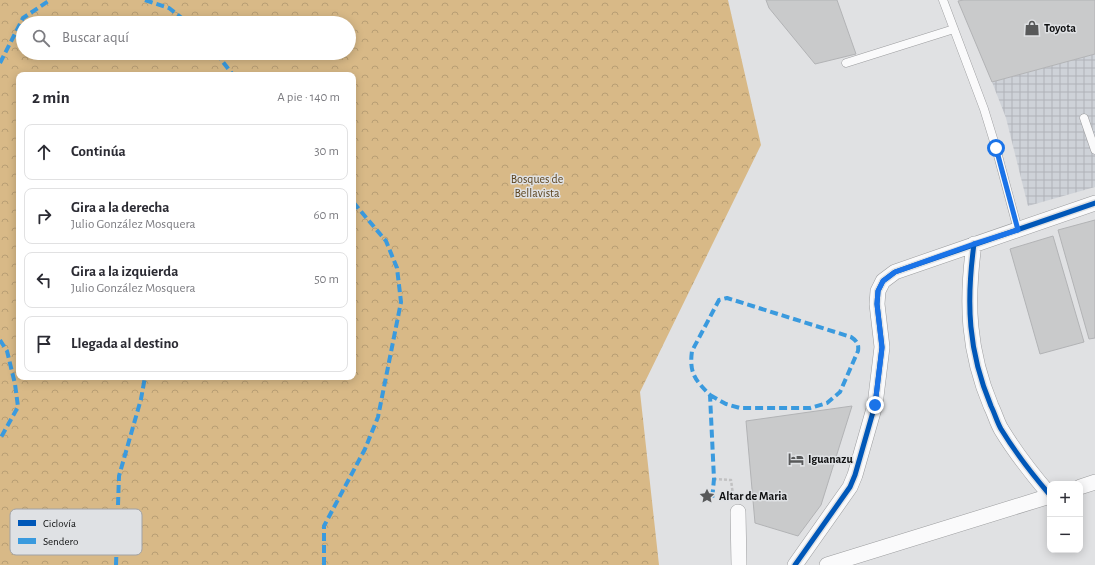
<!DOCTYPE html>
<html lang="es">
<head>
<meta charset="utf-8">
<style>
  :root { --surface:#fff; --page:#f7f7f7; --text:#2b2b33; --muted:#7c7c81; --line:#e1e1e2 }
  body { margin:0; font-family:"Alegreya Sans",sans-serif; background:var(--page); color:var(--text) }
  .controls { position:absolute; right:12px; bottom:12px; display:grid; overflow:hidden; border-radius:8px; box-shadow:0 2px 10px #0003 }
  .controls button { width:36px; height:36px; display:grid; place-items:center; padding:0; border:0; border-bottom:1px solid var(--line); background:var(--surface); color:var(--text); font:20px sans-serif }
  .stop { position:absolute; width:12px; height:12px; margin:-9px; border:3px solid #1a73e8; border-radius:50%; background:#fff }
  .stop.end { background:#1a73e8; border-color:#fff; box-shadow:0 1px 4px #0008 }
  .list { margin:0; padding:0; list-style:none }
  h2 { display:flex; justify-content:space-between; align-items:center; height:52px; margin:0; padding:0 16px; font-size:17px }
  h2 small { font-size:13px; font-weight:400; color:var(--muted) }
  .list li { display:grid; grid-template-columns:26px 1fr auto; gap:12px; align-items:center; box-sizing:border-box; height:56px; margin:0 8px 8px; padding:0 8px; border:1px solid var(--line); border-radius:8px }
  .list b { display:block; font-size:15px; white-space:nowrap }
  .list p { margin:0; font-size:13px; white-space:nowrap; color:var(--muted) }
  .list em { font-size:13px; font-style:normal; color:var(--muted) }
  .icon { flex:none; width:22px; height:22px; fill:none; stroke:currentColor; stroke-width:2; stroke-linecap:round; stroke-linejoin:round }
  .map { position:relative; flex:none; width:1095px; height:565px; overflow:hidden }
  .search { position:absolute; background:var(--surface); box-shadow:0 2px 10px #0003; left:16px; top:16px; width:340px; height:44px; display:flex; align-items:center; gap:10px; box-sizing:border-box; padding:0 14px; border-radius:22px; color:var(--muted); font-size:15px }
  .panel { position:absolute; background:var(--surface); box-shadow:0 2px 10px #0003; left:16px; top:72px; width:340px; height:308px; border-radius:8px }
  .map>svg:first-child { display:block }
</style>
</head>
<body>
<div class="map">
<svg width="1095" height="565" viewBox="0 0 1095 565">
  <defs>
    <pattern id="industrial-grid" width="8" height="8" patternUnits="userSpaceOnUse"><rect width="8" height="8" fill="#ced2d8"/><path d="M0 4h8M4 0v8" fill="none" stroke="#b0b3b8"/></pattern>
    <pattern id="forest-crowns" width="20" height="18" patternUnits="userSpaceOnUse"><rect width="20" height="18" fill="#d8b987"/><path d="M2 6a3 3 0 1 1 6 0M12 15a3 3 0 1 1 6 0" fill="none" stroke="#b89e74"/></pattern>
  </defs>
  <rect width="100%" height="100%" fill="#e0e1e3"/>
  <!-- industrial -->
  <path fill="url(#industrial-grid)" d="M1095 54V187L1028 206 1006 118 992 82Z"/>
  <!-- forest -->
  <path fill="url(#forest-crowns)" fill-rule="evenodd" d="M0 0H728L761 145 640 392 659 565H0ZM23 23H349V53H23ZM19 75H353V377H19Z"/>
  <!-- building -->
  <path fill="#c9cacb" stroke="#b2b3b5" d="M766 0H837L856 54 815 64 769 8Z
    M964 0H1095V54L992 82 958 1Z
    M1095 220V338L1089 339 1058 230Z
    M1053 236 1084 342 1040 354 1010 249Z
    M852 406 821 505 798 536 755 523 746 421Z"/>
  <g fill="none" stroke-linecap="round" stroke-linejoin="round">
    <defs>
      <path id="lane" d="M943 0 984 109 996 148 1018 230
        M846 63 954 29
        M1084 118 1095 150"/>
      <path id="street" d="M974 244C966 303 968 351 991 406 995 414 997 422 1001 429 1015 452 1032 474 1050 495
        M1080 487 1095 482
        M738 512 739 565
        M795 565 850 487 855 475 875 405 882 347 877 304 878 291 883 281 895 272 1095 203
        M827 565 1050 496"/>
    </defs>
    <!-- lane casing -->
    <use href="#lane" stroke="#9c9d9f" stroke-width="9"/>
    <!-- street casing -->
    <use href="#street" stroke="#9c9d9f" stroke-width="16"/>
    <!-- path -->
    <path stroke="#c1c1c2" stroke-width="2.5" stroke-dasharray="3 2" stroke-linecap="butt" d="M714 479 731 480 733 495H735"/>
    <!-- lane -->
    <use href="#lane" stroke="#fafafb" stroke-width="8"/>
    <!-- street -->
    <use href="#street" stroke="#fafafb" stroke-width="15"/>
    <!-- quiet -->
    <path stroke="#3a9ade" stroke-width="4" stroke-dasharray="8 4" stroke-linecap="butt" d="M145 0 169 8 188 23
      M216 53 233 75
      M0 63 23 18 50 0
      M0 340 7 351 15 384 18 407 0 439
      M710 395 726 404 740 408H810L827 403 840 392 858 351C859 344 857 341 851 337L727 298 719 300 692 351C689 373 695 380 710 395L714 479 712 500
      M116 565 119 476 141 399 145 377
      M324 565V526L365 449 378 417 401 302 397 268 386 241 353 202"/>
    <defs>
      <path id="cycleway" d="M974 244C966 303 968 351 991 406 995 414 997 422 1001 429 1015 452 1032 474 1050 495
        M795 565 850 487 855 475 875 405 882 347 877 304 878 291 883 281 895 272 1095 203"/>
    </defs>
    <!-- cycleway casing -->
    <use href="#cycleway" stroke="#dfe1e4" stroke-width="8"/>
    <!-- cycleway -->
    <use href="#cycleway" stroke="#0057b8" stroke-width="5"/>
  </g>
  <g fill="none" stroke-linecap="round" stroke-linejoin="round">
    <!-- route -->
    <path stroke="#1a73e8" stroke-width="5" d="M875 405 882 348 877 304 878 291 883 281 895 272 974 244 1018 230 996 148"/>
  </g>
  <!-- icons -->
  <defs>
    <symbol id="shop-bare" viewBox="-9 -9 18 18"><path d="M-5-2.5h2.3a2.7 3.5 0 0 1 5.4 0H5L5.5 6h-11ZM-1.5-2.5h3a1.5 2.3 0 0 0-3 0Z" fill="#58595a" stroke="#dfe1e4" stroke-width="2.5" paint-order="stroke"/></symbol>
    <symbol id="hotel-bare" viewBox="-9 -9 18 18"><path d="M-6-4.5h1.5V1H6V5H4.5V3h-9V5H-6ZM-4 0a1.8 1.8 0 1 1 3.6 0ZM.5 0V-2.5h3Q6-2.5 6 0Z" fill="#58595a" stroke="#dfe1e4" stroke-width="2.5" paint-order="stroke"/></symbol>
    <symbol id="sight-bare" viewBox="-9 -9 18 18"><path d="M0-6L1.8-2.2L6-1.7L2.9 1.2L3.7 5.4L0 3.3L-3.7 5.4L-2.9 1.2L-6-1.7L-1.8-2.2Z" fill="#58595a" stroke="#dfe1e4" stroke-width="2.5" paint-order="stroke"/></symbol>
  </defs>
  <g fill-rule="evenodd">
    <use href="#shop-bare" x="1021" y="17" width="22" height="22"/>
    <use href="#hotel-bare" x="785" y="448" width="22" height="22"/>
    <use href="#sight-bare" x="696" y="485" width="22" height="22"/>
  </g>
  <g text-anchor="middle" stroke-width="3" stroke-linejoin="round" paint-order="stroke">
    <!-- poi labels -->
    <g font-size="12" font-weight="bold" fill="#0f1011" stroke="#dfe1e4" text-anchor="start">
      <text x="1044" y="32">Toyota</text>
      <text x="808" y="463">Iguanazu</text>
      <text x="719" y="500">Altar de Maria</text>
    </g>
    <!-- park labels -->
    <g font-size="12" fill="#5c441f" stroke="#dfe1e4">
      <text x="537" y="183">Bosques de<tspan x="537" dy="14">Bellavista</tspan></text>
    </g>
  </g>
  <!-- legend -->
  <rect x="10" y="509" width="132" height="46" rx="6" fill="#dfe1e4" stroke="#a1a2a5" stroke-width="1"/>
  <rect x="18" y="520" width="18" height="6" fill="#0057b8"/>
  <rect x="18" y="538" width="18" height="6" fill="#3a9ade"/>
  <g font-size="11" fill="#0f1011">
    <text x="43" y="527">Ciclovía</text>
    <text x="43" y="545">Sendero</text>
  </g>
</svg>
<div class="controls">
<button>+</button>
<button>−</button>
</div>
<div class="stop" style="left:996px;top:148px"></div>
<div class="stop end" style="left:875px;top:405px"></div>
<div class="search"><svg class="icon" aria-label="search" viewBox="0 0 24 24"><circle cx="10" cy="10" r="6"/><path d="M15 15l6 6"/></svg>Buscar aquí</div>
<section class="panel">
<h2>2 min<small>A pie · 140 m</small></h2>
<ul class="list">
<li><svg class="icon" aria-label="ahead" viewBox="0 0 24 24"><path d="M12 20V5M6 11l6-6 6 6"/></svg><div><b>Continúa</b></div><em>30 m</em></li>
<li><svg class="icon" aria-label="right" viewBox="0 0 24 24"><path d="M7 20v-9h11M14 6l5 5-5 5"/></svg><div><b>Gira a la derecha</b><p>Julio González Mosquera</p></div><em>60 m</em></li>
<li><svg class="icon" aria-label="left" viewBox="0 0 24 24"><path d="M17 20v-9H6M10 6l-5 5 5 5"/></svg><div><b>Gira a la izquierda</b><p>Julio González Mosquera</p></div><em>50 m</em></li>
<li><svg class="icon" aria-label="arrive" viewBox="0 0 24 24"><path d="M6 21V4h12l-3 4 3 4H6"/></svg><div><b>Llegada al destino</b></div></li>
</ul>
</section>
</div>
</body>
</html>
